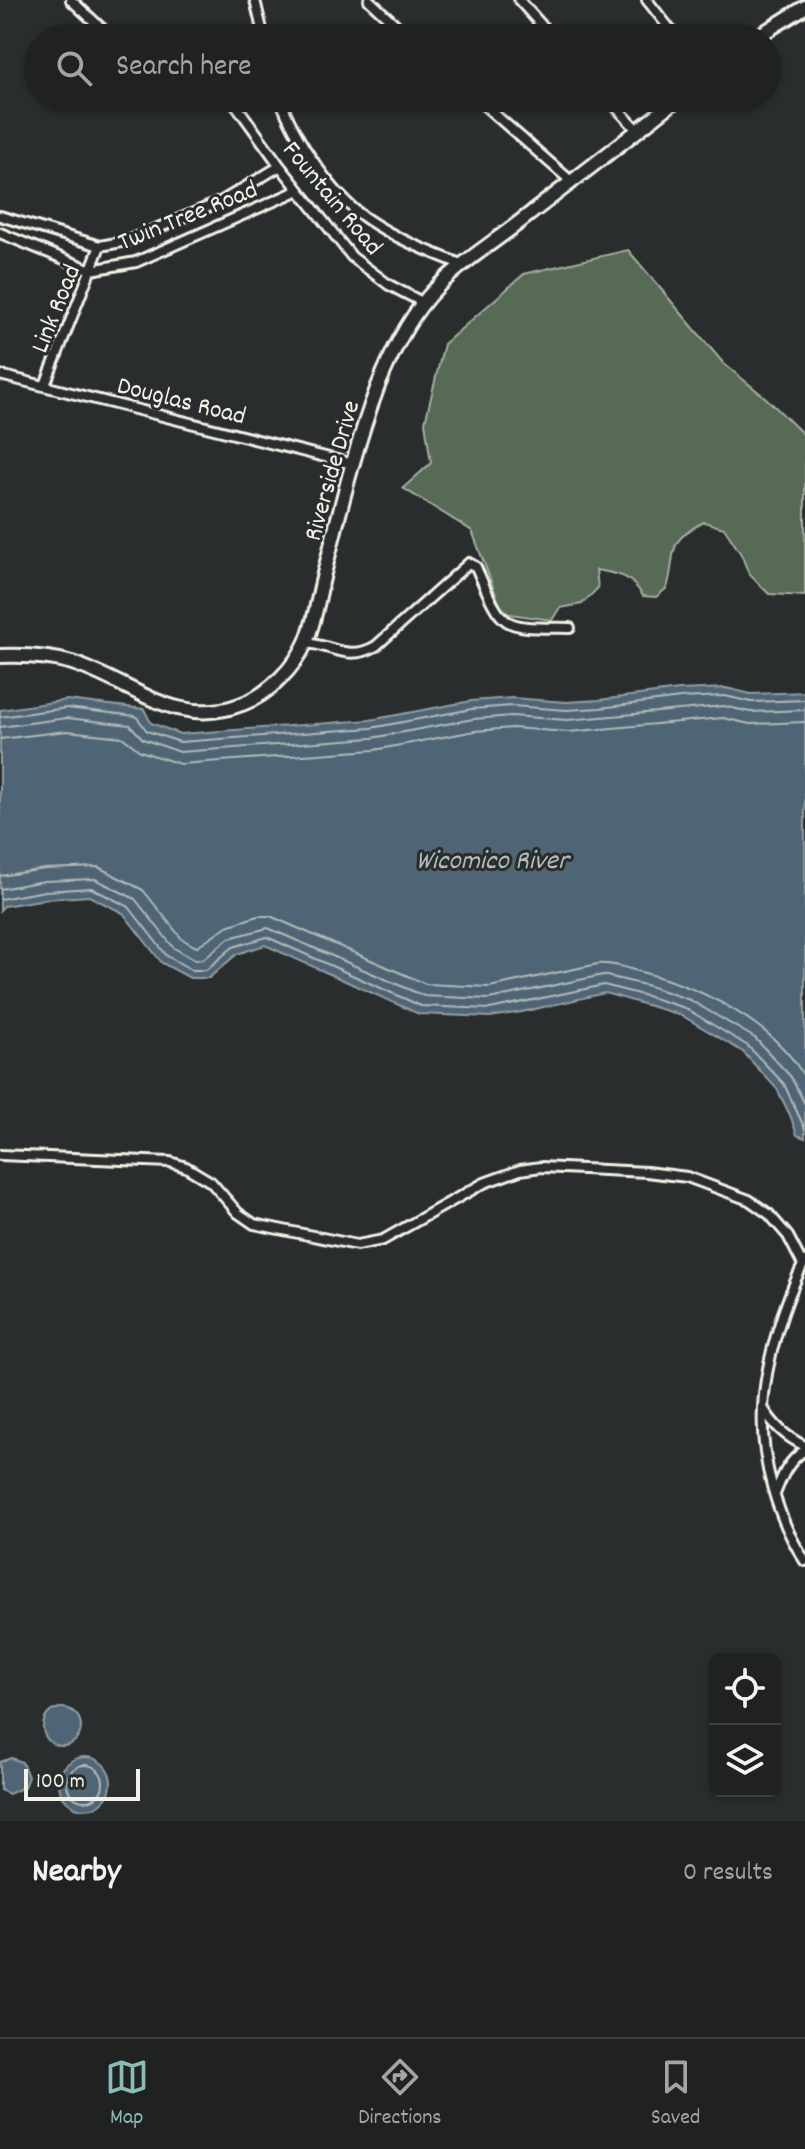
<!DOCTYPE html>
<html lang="en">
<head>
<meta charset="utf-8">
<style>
  :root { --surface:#202222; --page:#282a2a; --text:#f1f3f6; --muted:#a2a4a5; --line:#3d3f40; --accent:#8bbbb9 }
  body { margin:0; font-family:Dekko,sans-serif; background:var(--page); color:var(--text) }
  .controls { position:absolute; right:24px; bottom:24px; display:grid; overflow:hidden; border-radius:12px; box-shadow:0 2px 6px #0004 }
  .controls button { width:72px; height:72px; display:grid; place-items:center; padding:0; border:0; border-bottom:2px solid var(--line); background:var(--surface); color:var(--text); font:40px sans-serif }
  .scale { position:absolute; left:24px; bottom:20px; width:116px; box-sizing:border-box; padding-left:8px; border:4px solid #f4f1e8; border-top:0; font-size:22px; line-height:28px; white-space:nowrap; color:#f4f1e8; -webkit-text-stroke:6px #2a2d2e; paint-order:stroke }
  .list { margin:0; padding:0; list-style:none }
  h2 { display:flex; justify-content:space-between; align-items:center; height:104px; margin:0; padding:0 32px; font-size:34px }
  h2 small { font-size:26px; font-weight:400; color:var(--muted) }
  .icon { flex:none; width:44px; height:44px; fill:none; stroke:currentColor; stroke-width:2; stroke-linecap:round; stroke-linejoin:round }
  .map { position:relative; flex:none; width:805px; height:1821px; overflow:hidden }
  .search { position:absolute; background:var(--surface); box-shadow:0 2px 6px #0004; left:24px; right:24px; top:24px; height:88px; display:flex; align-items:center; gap:20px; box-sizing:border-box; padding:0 28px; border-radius:44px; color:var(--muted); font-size:30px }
  .sheet { height:216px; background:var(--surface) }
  nav { display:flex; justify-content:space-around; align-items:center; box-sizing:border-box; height:112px; border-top:2px solid var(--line); background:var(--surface); font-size:22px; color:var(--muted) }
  nav a { display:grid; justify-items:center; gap:4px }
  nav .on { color:var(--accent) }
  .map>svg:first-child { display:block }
</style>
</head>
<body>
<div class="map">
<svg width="805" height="1821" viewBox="0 0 805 1821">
  <rect width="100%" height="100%" fill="#2a2d2e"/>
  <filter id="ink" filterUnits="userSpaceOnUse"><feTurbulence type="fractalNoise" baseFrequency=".0125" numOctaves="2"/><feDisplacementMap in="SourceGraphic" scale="16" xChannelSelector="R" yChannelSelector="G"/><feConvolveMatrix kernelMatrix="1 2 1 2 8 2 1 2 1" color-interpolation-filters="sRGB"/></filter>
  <g filter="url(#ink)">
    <!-- green -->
    <path fill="#566b57" stroke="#a5aea0" stroke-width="2" d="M628 250 724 364 766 398 805 436V596L769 594 749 574 741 554 724 528 704 522C663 543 678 552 667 588L656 597 643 596C630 575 620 574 596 570L598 588 582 604 560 608 552 620 503 613 472 531 403 488 431 463 425 422 444 344 524 274Z"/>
    <!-- water -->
    <path fill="#506574" stroke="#929da2" stroke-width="2" d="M726 688 751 694 805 692V1138L797 1135 790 1115 777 1089 743 1052 681 1015 605 993 522 1012 490 1017 419 1014 265 945 237 954 209 978H190L162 963 123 913 89 896 46 899 4 906 0 910V710L67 700 144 709 151 723 180 734 370 720 471 701 512 698 566 702 599 700 679 690Z
      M43 1727a19 19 0 1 1 38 0a19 19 0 1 1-38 0Z
      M59 1783a26 26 0 1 1 52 0a26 26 0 1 1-52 0Z
      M11 1758 22 1762 28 1777 24 1787 9 1794 0 1790V1762Z"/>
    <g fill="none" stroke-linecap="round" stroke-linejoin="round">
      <!-- shore -->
      <path stroke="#b2b9ba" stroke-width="2" d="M0 717 67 708 136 716 147 731 180 742 371 728 472 709 512 706 566 710 600 708 680 698 725 696 751 702 805 700
        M0 727 67 718 130 725 143 739 180 752 372 738 473 719 512 716 567 720 724 706 750 712 805 710
        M0 739 67 731 122 737 140 751 180 764 374 750 475 731 512 728 568 732 723 718 750 724 805 722
        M0 876 45 869 98 867 143 890 182 939 196 947 227 926 258 916H270L426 984 489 987 598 964C613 963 627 968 641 972 700 987 774 1022 805 1078
        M0 889 44 881 95 879 135 899 174 948 195 960 203 959 229 938 268 928 424 996 489 999 603 975 649 986 690 1000 755 1038 791 1077 805 1104
        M0 899 45 891 91 888 129 907 167 956 192 970H206L233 947 267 937 421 1006 490 1009 604 985 646 996 685 1008 748 1046 784 1084 805 1129
        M67 1783a18 18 0 1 1 36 0a18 18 0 1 1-36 0Z"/>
      <defs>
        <path id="street" d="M71 0 112 38
          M255 0 264 38
          M369 0 410 38
          M519 0 553 38
          M647 0 677 38
          M231 98 280 166 352 257 389 285 424 303
          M280 98C293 136 333 197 367 219 396 239 430 252 463 265
          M476 98 572 182
          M608 98 638 131
          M0 216 100 246 127 241 222 201 280 166
          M0 233 91 270 136 262 299 190
          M0 375 353 464
          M45 385 100 246
          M305 643C333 645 348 662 376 646L469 563 476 567C504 631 499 627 570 628
          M0 1155 170 1162 186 1167 211 1182 238 1213 254 1224 357 1245 383 1240 484 1183 520 1170 541 1167 647 1172 687 1177 749 1200 769 1214 788 1236 803 1265
          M805 1261C784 1301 765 1363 763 1408 760 1458 777 1519 805 1561
          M763 1408C774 1426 786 1437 805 1446
          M775 1494C782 1476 788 1461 805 1450"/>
        <path id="secondary" d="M755 38 805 7
          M0 656C24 655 49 656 72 663 131 681 176 730 242 704 268 695 295 667 306 642 316 619 319 591 326 566 341 506 356 444 378 386 391 355 406 323 428 297 453 268 487 247 517 224 571 182 625 141 679 98"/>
      </defs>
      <!-- street casing -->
      <use href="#street" stroke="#f4f1e8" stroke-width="14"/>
      <!-- secondary casing -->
      <use href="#secondary" stroke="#f4f1e8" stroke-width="18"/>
      <!-- street -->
      <use href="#street" stroke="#2a2d2e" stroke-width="8"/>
      <!-- secondary -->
      <use href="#secondary" stroke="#2a2d2e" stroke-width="12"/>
    </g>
  </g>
  <g text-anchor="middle" stroke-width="6" stroke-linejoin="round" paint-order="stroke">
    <!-- street labels -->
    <g font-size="26" fill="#f4f1e8" stroke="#2a2d2e">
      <text transform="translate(334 197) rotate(50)" y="9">Fountain Road</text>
      <text transform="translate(187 214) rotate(-22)" y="9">Twin Tree Road</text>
      <text transform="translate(54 308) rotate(-68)" y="9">Link Road</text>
      <text transform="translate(182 399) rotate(14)" y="9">Douglas Road</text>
      <text transform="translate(330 470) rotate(-74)" y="9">Riverside Drive</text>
    </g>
    <!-- water labels -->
    <g font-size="28" font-style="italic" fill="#b2b9ba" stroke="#2a2d2e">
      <text x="492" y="868">Wicomico River</text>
    </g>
  </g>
</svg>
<div class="controls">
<button><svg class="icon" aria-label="locate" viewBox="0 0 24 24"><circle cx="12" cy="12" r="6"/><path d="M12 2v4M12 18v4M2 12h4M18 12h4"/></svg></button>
<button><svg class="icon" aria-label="layers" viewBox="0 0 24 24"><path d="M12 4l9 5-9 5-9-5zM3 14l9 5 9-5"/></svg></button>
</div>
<div class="scale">100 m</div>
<div class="search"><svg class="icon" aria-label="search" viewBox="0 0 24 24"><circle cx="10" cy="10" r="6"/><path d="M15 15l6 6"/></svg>Search here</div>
</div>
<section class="sheet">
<h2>Nearby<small>0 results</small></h2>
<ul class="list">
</ul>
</section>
<nav>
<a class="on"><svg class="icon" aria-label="map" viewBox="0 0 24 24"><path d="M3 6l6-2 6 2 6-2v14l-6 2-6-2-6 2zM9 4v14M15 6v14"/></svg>Map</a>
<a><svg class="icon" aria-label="directions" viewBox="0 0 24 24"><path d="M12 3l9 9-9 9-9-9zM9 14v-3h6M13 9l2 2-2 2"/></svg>Directions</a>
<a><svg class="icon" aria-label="saved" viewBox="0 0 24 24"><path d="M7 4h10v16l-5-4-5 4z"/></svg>Saved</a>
</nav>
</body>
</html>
